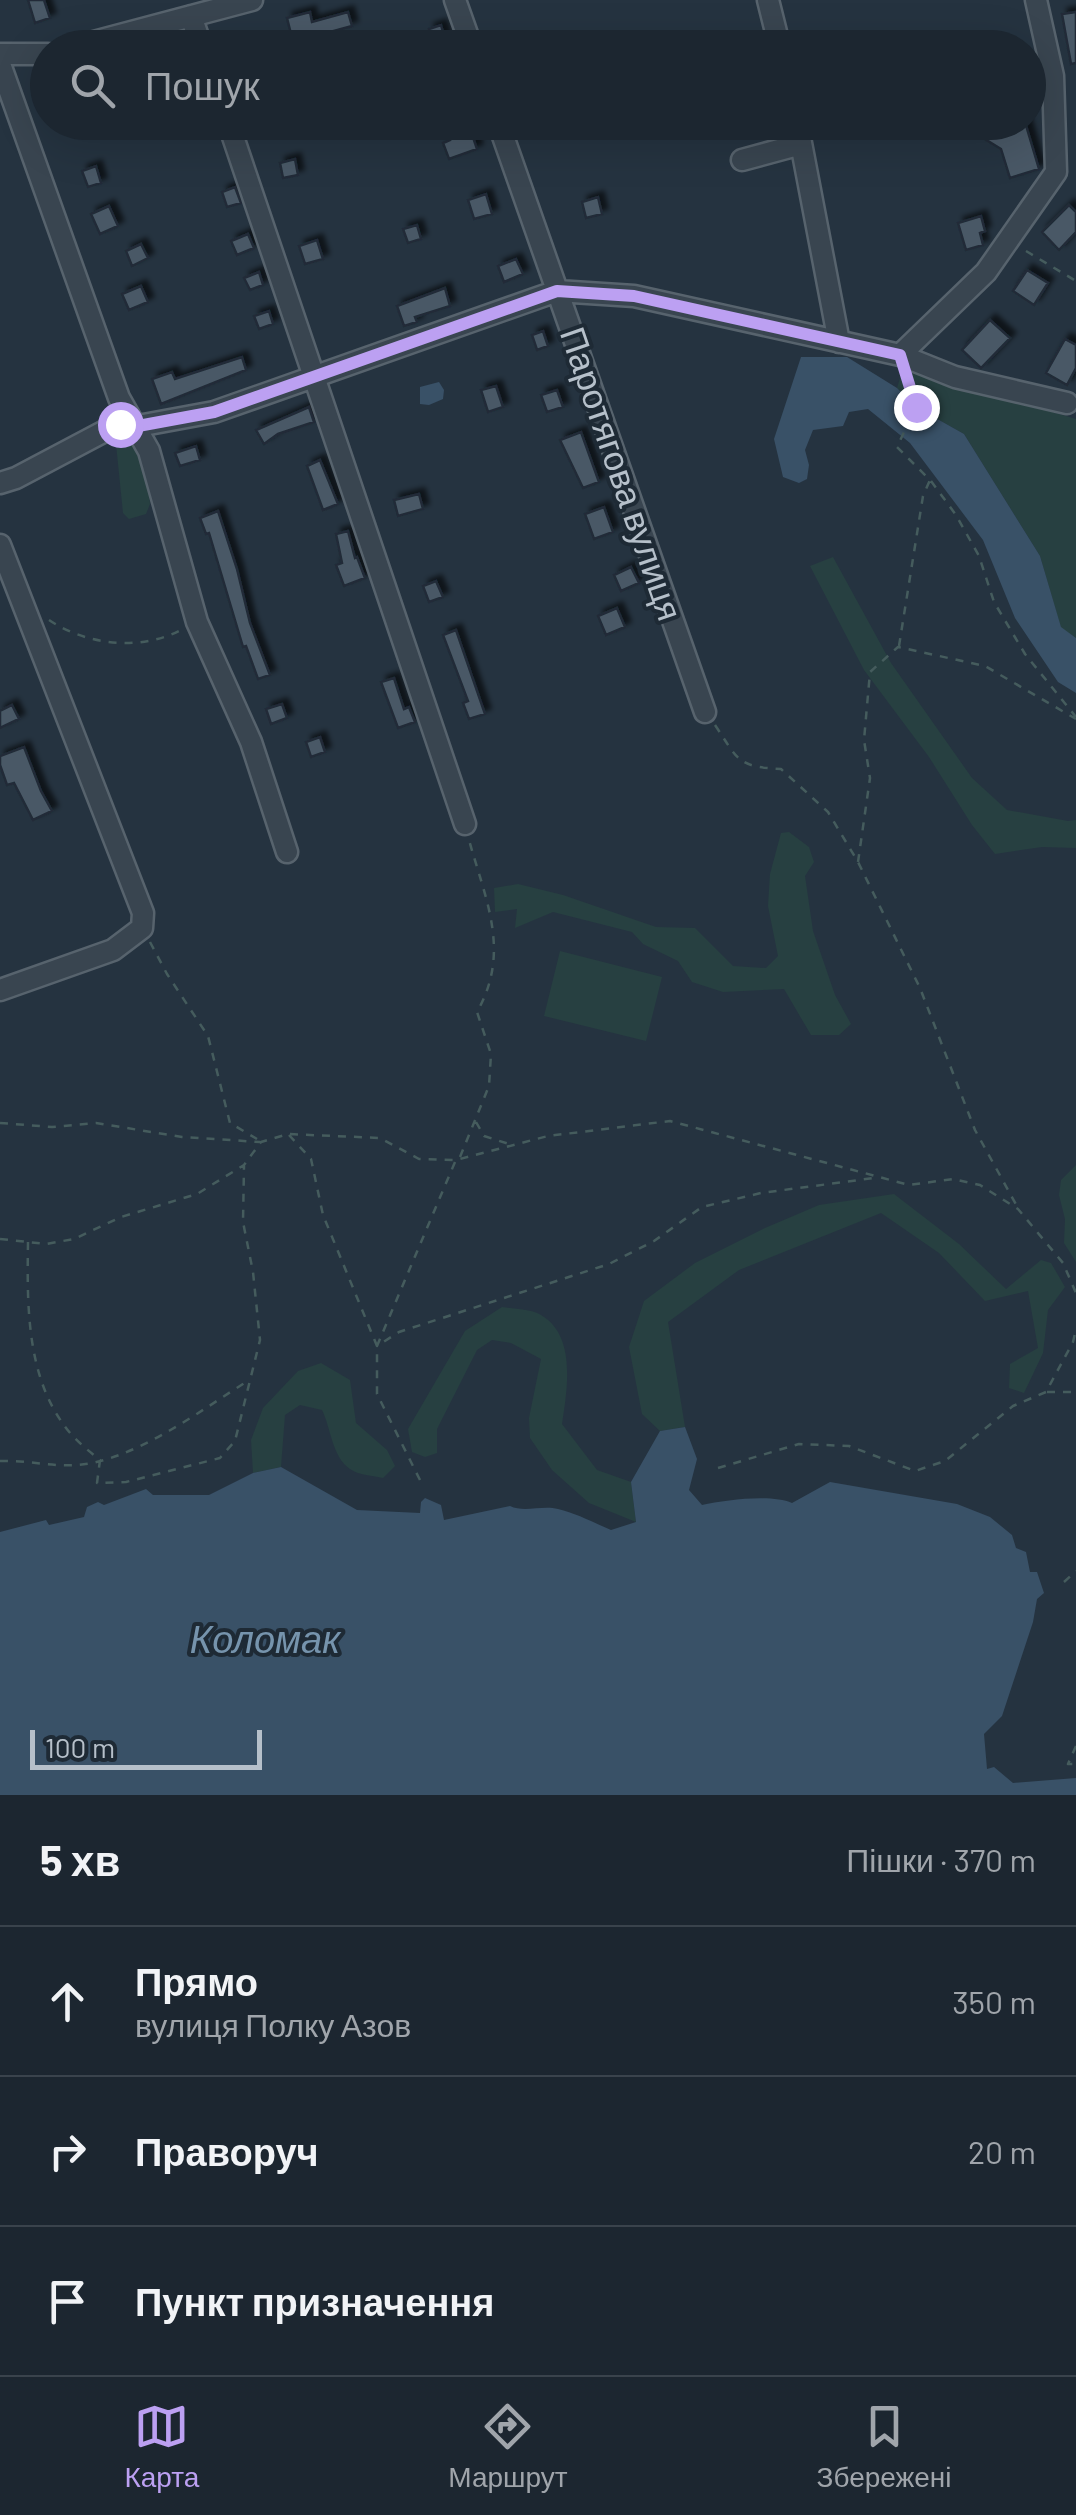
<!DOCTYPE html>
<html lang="uk">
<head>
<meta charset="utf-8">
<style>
  :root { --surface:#1c2630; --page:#29323c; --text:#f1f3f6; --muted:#a0a5ab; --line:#3a434c; --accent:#bca0f2 }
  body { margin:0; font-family:Barlow,sans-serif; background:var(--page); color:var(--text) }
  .scale { position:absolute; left:30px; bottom:25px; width:232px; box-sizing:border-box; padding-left:10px; border:5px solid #b6c0ca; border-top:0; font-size:28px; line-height:35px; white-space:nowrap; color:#b6c0ca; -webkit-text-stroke:8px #1e2a35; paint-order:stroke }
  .stop { position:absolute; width:30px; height:30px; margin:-22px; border:8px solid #bca0f2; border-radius:50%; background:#fff }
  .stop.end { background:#bca0f2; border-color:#fff; box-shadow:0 2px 10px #0008 }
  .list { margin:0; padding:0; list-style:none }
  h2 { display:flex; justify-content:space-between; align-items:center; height:130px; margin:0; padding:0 40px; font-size:42px }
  h2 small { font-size:32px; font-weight:400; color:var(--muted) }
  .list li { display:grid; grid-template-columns:65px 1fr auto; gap:30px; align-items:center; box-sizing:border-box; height:150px; padding:0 40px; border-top:2px solid var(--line) }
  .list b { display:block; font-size:38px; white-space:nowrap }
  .list p { margin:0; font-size:32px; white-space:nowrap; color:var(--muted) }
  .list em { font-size:32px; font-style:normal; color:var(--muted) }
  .icon { flex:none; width:55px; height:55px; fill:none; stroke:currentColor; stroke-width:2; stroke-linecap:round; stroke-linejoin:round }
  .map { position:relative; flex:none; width:1076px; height:1795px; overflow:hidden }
  .search { position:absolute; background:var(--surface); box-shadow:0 10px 40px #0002; left:30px; right:30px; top:30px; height:110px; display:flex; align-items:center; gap:25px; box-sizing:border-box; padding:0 35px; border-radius:55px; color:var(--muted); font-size:38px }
  .sheet { height:580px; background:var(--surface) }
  nav { display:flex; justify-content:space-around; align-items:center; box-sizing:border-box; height:140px; border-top:2px solid var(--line); background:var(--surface); font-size:28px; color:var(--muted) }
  nav a { display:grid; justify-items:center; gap:5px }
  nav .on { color:var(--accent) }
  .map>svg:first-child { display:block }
</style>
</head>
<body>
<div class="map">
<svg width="1076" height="1795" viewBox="0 0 1076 1795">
  <defs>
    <filter id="shadow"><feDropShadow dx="5.5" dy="-5.5" stdDeviation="2.5" flood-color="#0009"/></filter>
  </defs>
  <rect width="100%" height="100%" fill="#253340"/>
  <!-- green -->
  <path fill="#274041" d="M903 368 1076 419V638L1061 628 1040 556 964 434 916 407 897 388Z
    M125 438H134L144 450 150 504 146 514 129 519 123 513 116 444Z
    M833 557 891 663 972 778 1007 810 1068 821 1076 820V848L1042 847 995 854 972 825 929 757 864 670 810 566Z
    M789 832 809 847 814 862 805 876 813 931 835 995 851 1024 839 1035H811L784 989 723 992 692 982 678 961 643 944 632 932 553 912 515 928 517 909 495 912 494 888 518 884 563 895 656 927 695 928 733 966 766 968 778 956 768 906 770 874 781 833Z
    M560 951 662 977 646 1041 544 1016Z
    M1076 1165V1262L1064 1243 1065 1219 1059 1195 1061 1180Z
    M894 1194 959 1244 1006 1289 1041 1260 1051 1263 1065 1287 1048 1310 1043 1353 1024 1393 1009 1388 1010 1364 1038 1348 1028 1291 985 1301 939 1253 881 1213 739 1270 668 1322 685 1427 660 1431 642 1414 629 1347 644 1301 695 1263 765 1228 819 1205Z
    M502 1307C513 1309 531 1309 541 1315 577 1336 567 1390 562 1424L597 1470 631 1482 636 1522 589 1503 552 1470 530 1438 529 1418 541 1359 511 1343 492 1340 477 1350 437 1429V1453L425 1457 412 1452 408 1429 465 1331Z
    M321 1363 350 1380 356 1423 387 1450 395 1466 383 1478C374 1476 358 1475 350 1469 332 1457 331 1428 322 1410L300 1405 285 1415 281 1467 253 1473 251 1440 263 1408 298 1371Z"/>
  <!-- water -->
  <path fill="#395167" d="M801 357H847L897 388 916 407 964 434 1040 556 1061 627 1076 638V693L1058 682 1015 618 983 540 910 443 868 409 849 412 843 426 813 430 805 450 809 465 807 479 799 483 783 477 774 439Z
    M439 382 444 390 443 399 429 405 420 404V387Z
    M685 1427 697 1459 689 1490 702 1505C726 1500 771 1494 792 1503L830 1482 957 1504 990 1517 1012 1535 1016 1548 1026 1552 1030 1572H1037L1044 1593 1037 1599 1033 1622 1002 1716 984 1734 987 1769 994 1767 1013 1783 1076 1778V1795H0V1532L46 1520 49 1525 84 1517 87 1507 98 1502 104 1505 146 1489 153 1495H209L253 1473 281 1467 357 1510 420 1513 421 1502 425 1498 441 1505 444 1520 510 1506C524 1513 542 1505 558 1509 576 1513 594 1523 611 1530L636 1522 631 1482 660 1431Z"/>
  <!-- building -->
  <path fill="#495966" stroke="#202c37" stroke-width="2.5" filter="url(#shadow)" d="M28 0H44L50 18 35 23Z
    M310 12 312 22 348 12 352 26 315 36 317 41 294 46 287 18Z
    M1076 12V63L1071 64 1062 14Z
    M441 25 447 45 434 48 429 29Z
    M444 122H468L477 149 449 159 443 143 450 140Z
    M989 122H1025L1039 169 1010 178 1001 149 980 136Z
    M295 159 298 175 283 178 280 163Z
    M96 166 101 183 88 187 82 171Z
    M235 187 241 203 227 207 222 192Z
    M486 194 492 214 474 219 468 200Z
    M598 197 602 214 586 218 582 202Z
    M1069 205 1076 212V232L1059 250 1042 232Z
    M109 206 118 226 100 234 91 214Z
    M981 216 985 231 980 233 983 245 966 250 958 223Z
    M417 225 421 239 408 243 403 229Z
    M248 234 254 248 237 255 231 241Z
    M317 240 323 259 305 264 299 246Z
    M141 244 148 258 132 266 126 251Z
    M516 259 523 274 504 282 498 266Z
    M1027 270 1048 283 1034 305 1013 291Z
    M259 272 263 285 250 290 244 278Z
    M141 286 148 302 129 310 122 294Z
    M445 288 450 306 415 317 417 322 404 326 397 306Z
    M269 311 273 324 259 329 254 316Z
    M990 320 1010 338 981 368 962 350Z
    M543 331 548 346 537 350 532 335Z
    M1065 339 1076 345V368L1067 385 1046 373Z
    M242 357 246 370 161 404 152 379 172 372 175 379Z
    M496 386 503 407 488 412 481 390Z
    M557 390 563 407 547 412 541 395Z
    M309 407 314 422 278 434 264 444 256 430Z
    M581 432 599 482 583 488 560 440Z
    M196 446 200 460 180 466 175 453Z
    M320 460 338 504 323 510 307 466Z
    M419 494 423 509 398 516 394 500Z
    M604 507 613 532 594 539 585 514Z
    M218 511 237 569 250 623 270 675 258 679 246 646 243 647 209 533 206 534 200 518Z
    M348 531 355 558 357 557 365 578 344 586 336 565 342 563 336 534Z
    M631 567 639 583 621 591 614 575Z
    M436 581 443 597 429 602 423 586Z
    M617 608 625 627 606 635 598 616Z
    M456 630 485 714 469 719 463 703 468 701 443 635Z
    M394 678 404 709 409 707 415 722 398 728 381 682Z
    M282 704 287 718 271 724 266 709Z
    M12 705 19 719 0 728V711Z
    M320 737 325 752 311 757 306 742Z
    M24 747 41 791 52 811 33 820 14 783 7 785 0 765V756Z"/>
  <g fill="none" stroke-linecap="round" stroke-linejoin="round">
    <defs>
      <path id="minor" d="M455 0 472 48
        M768 0 780 48
        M191 16 202 48
        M71 48 252 0
        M0 54H48
        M0 64 119 398 149 451 197 622 251 742 287 852
        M228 122 465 824
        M498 122 705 712
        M797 122 839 342
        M742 160 801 144
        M900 355 986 272 1056 172 1053 76 1036 0
        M0 483 16 478 120 423 138 426 214 412 557 291 634 296 900 355 955 377 1067 403
        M0 545 143 913 142 928 113 950 0 990"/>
    </defs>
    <!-- minor casing -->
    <use href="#minor" stroke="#57636d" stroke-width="25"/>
    <!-- path -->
    <path stroke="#455c5d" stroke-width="2.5" stroke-dasharray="8 8" stroke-linecap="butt" d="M1026 251 1076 281
      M931 481 956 515 979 556 994 602 1025 654 1076 717
      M49 620C86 645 139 651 179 631
      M899 646 923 496 930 480 897 447 916 407 907 376
      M715 725C738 759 736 767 781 769L828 812 858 862 920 988 975 1130 1018 1208
      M858 862 870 778 864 740 870 672 898 647 985 666 1076 719
      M150 942 167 974 208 1036 230 1123 257 1139
      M476 1122 484 1136 509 1144
      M0 1123 52 1127 96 1123 182 1137 260 1142
      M289 1135 311 1159 323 1215 377 1346 399 1332 609 1264 654 1241 702 1207 761 1193 874 1178
      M460 1157 489 1086 491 1054 477 1012C511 952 486 901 469 840
      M0 1239 46 1244 74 1239 121 1217 197 1194 244 1165 261 1142 288 1134 380 1138 419 1159 456 1160 548 1136 670 1121 909 1185 953 1179 980 1185 1018 1209 1063 1263 1076 1293
      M28 1242C27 1306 26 1382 71 1434 80 1444 90 1452 100 1460L97 1483 126 1482 220 1458 235 1441 260 1340 253 1272 243 1222 244 1166
      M1047 1392H1076
      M0 1461C26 1460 53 1467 78 1465 135 1460 200 1411 246 1382
      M718 1468 799 1444 849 1446 915 1471 945 1461 1013 1406 1046 1392 1073 1342 1076 1329
      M420 1480 377 1394V1346L455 1162
      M1064 1582 1076 1571
      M1076 1746 1068 1764H1076"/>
    <!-- minor -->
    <use href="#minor" stroke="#394550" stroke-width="20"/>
  </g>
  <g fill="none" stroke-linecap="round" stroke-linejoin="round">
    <!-- route -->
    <path stroke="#bca0f2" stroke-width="12" d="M120 424 138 426 214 412 557 291 634 296 900 355 916 407"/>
  </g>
  <g text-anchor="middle" stroke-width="8" stroke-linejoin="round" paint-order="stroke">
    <!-- street labels -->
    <g font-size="35" fill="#b6c0ca" stroke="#1e2a35">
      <text transform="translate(621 474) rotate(71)" y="12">Паротягова вулиця</text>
    </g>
    <!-- water labels -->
    <g font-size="38" font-style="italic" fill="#7694ad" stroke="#1e2a35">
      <text x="265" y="1653">Коломак</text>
    </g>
  </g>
</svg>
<div class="scale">100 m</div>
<div class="stop" style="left:120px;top:424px"></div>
<div class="stop end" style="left:916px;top:407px"></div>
<div class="search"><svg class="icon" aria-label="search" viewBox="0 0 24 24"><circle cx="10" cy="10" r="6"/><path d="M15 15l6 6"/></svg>Пошук</div>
</div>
<section class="sheet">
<h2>5 хв<small>Пішки · 370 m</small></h2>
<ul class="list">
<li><svg class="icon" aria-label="ahead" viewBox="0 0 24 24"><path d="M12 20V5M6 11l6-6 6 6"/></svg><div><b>Прямо</b><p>вулиця Полку Азов</p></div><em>350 m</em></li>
<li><svg class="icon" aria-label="right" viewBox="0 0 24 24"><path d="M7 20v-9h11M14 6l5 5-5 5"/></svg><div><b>Праворуч</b></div><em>20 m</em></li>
<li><svg class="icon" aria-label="arrive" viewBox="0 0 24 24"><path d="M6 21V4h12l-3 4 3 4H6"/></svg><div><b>Пункт призначення</b></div></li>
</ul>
</section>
<nav>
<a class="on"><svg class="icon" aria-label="map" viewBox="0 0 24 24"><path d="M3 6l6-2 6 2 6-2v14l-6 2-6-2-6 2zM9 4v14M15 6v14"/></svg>Карта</a>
<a><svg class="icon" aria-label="directions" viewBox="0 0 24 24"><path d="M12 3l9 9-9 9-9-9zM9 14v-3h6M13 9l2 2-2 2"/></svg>Маршрут</a>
<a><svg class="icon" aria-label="saved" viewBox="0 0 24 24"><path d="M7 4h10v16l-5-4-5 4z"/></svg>Збережені</a>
</nav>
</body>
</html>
